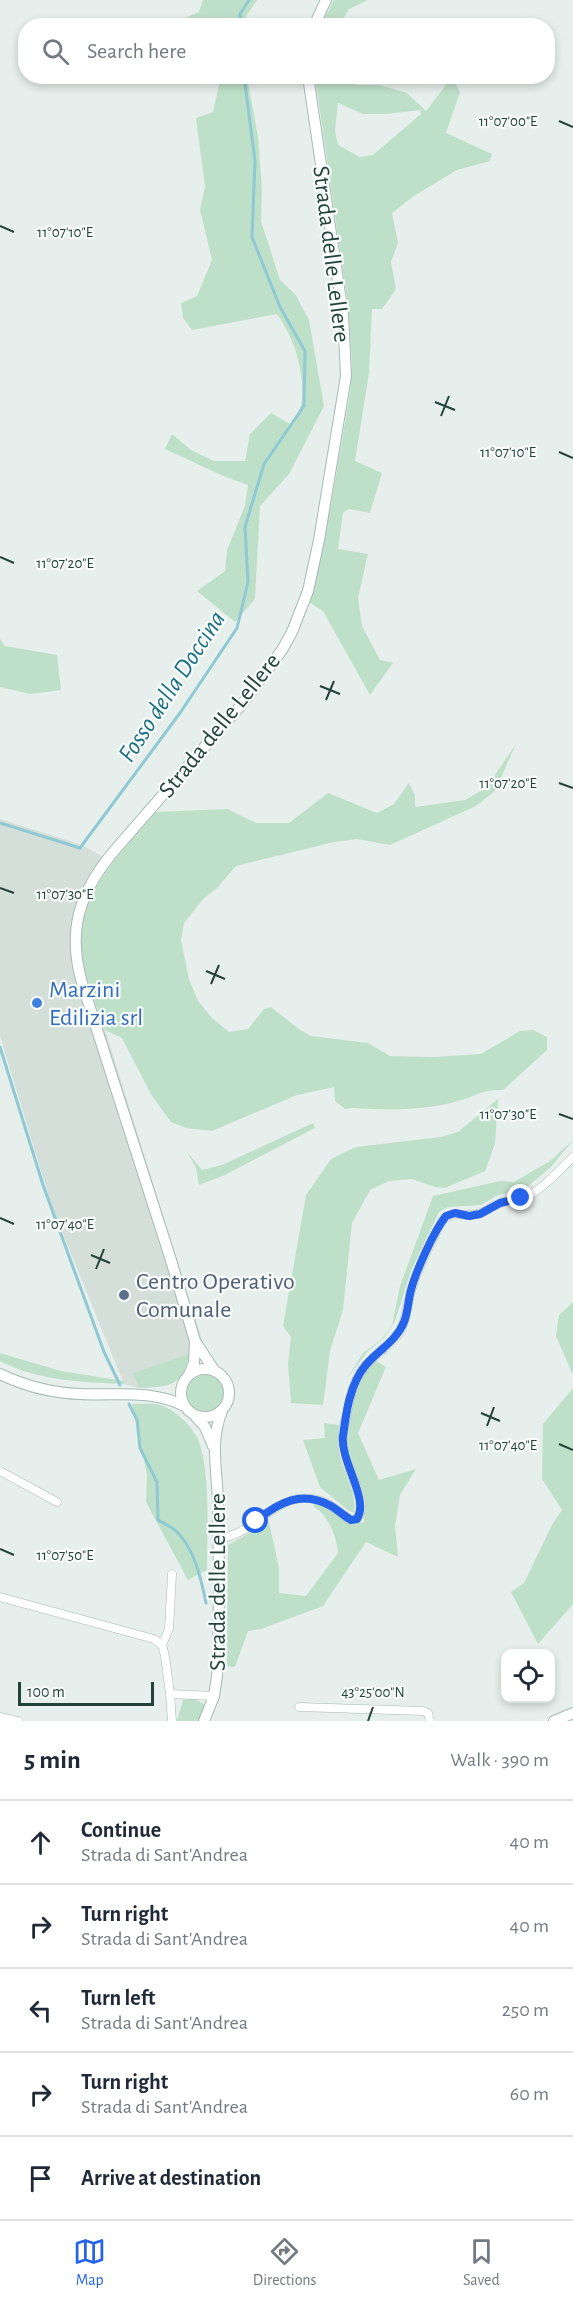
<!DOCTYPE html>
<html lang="en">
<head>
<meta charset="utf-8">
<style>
  :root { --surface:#fff; --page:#f6f6f7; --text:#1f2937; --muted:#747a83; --line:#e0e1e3; --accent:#2563eb }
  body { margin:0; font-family:"Alegreya Sans",sans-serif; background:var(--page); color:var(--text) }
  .controls { position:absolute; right:18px; bottom:18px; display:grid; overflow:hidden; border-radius:12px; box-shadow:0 3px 9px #0003 }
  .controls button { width:54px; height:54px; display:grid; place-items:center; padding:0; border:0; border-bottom:2px solid var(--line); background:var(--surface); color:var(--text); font:30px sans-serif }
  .scale { position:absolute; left:18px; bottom:15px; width:136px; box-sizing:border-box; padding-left:6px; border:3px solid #24423a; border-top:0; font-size:16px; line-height:21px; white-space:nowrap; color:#24423a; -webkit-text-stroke:4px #f7fbf9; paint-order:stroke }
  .stop { position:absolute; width:18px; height:18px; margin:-14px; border:4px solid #2563eb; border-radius:50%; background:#fff }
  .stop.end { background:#2563eb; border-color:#fff; box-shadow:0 2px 6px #0008 }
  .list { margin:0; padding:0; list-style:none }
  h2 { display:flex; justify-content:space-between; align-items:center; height:78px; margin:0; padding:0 24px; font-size:26px }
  h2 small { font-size:20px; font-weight:400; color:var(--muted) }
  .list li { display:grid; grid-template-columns:39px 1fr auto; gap:18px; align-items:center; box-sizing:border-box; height:84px; padding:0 24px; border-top:2px solid var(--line) }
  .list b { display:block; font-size:22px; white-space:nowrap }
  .list p { margin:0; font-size:20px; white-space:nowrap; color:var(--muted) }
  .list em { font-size:20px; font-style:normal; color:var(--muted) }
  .icon { flex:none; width:33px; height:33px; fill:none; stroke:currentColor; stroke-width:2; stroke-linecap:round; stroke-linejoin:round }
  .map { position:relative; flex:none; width:573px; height:1721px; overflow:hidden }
  .search { position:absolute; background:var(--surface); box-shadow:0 3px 9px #0003; left:18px; right:18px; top:18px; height:66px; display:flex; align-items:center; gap:15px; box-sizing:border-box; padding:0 21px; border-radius:24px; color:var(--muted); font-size:22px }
  .sheet { height:498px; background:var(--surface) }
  nav { display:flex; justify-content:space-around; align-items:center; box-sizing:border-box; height:84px; border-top:2px solid var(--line); background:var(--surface); font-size:16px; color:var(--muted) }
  nav a { display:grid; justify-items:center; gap:3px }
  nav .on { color:var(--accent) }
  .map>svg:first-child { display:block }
</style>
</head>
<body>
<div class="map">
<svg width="573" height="1721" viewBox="0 0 573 1721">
  <rect width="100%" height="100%" fill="#e6efeb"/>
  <!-- built -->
  <path fill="#d4dfda" d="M0 819 82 845 112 862 96 888 82 956 205 1349 134 1373 139 1388 124 1384 52 1207 0 1036Z"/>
  <!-- green -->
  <path fill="#bfe0c8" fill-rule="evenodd" d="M203 0H257L243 21V25H168L199 12Z
    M334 0H368L349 9 340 25H321Z
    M212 77H247L258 137 262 190 261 221 280 280 295 294 309 320 324 406 289 474 260 506 255 599 235 622 197 591 225 571 227 550 245 506 248 485 221 475 165 449 172 434 191 450 214 461H245L250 434 271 413 292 425C295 417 302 407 302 399 304 369 294 338 277 314L192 330 183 318 181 303 197 296 212 260 200 210 205 187 196 118 213 112 220 81Z
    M315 77H340L356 85H379L407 93 426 111 452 77 460 92 446 133 492 154 490 161 457 170 414 196 392 213 398 243 391 262 396 289 382 309H372L369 373 355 461 382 473 370 513 349 509 343 513 338 549 368 554 358 598 362 626 380 660 393 663 370 695 323 611 310 603 331 505 350 393 352 364 348 305ZM338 103 363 114H386L420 110 421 114 373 155 360 157 338 145 335 131Z
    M0 639 5 646 57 655 61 690 30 694 0 687Z
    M516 744 495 791 476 806 390 845 357 839 334 842 236 866 216 889 204 898 184 923 181 940 189 979 198 1001 212 1018 229 1032 248 1029 264 1009 271 1007 300 1030 311 1036 368 1043 390 1056 433 1057 481 1054 520 1031 533 1030 547 1037V1050L503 1090C483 1089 476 1096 458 1101 424 1111 387 1110 352 1108L345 1109 335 1101 334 1087 297 1095 212 1131 186 1128 171 1122 152 1096 122 1038 105 1030C98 1007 85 979 82 955 74 897 121 852 156 812L227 809 256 823H289L328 793 377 813 394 804 409 783 415 795V807L465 800 486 788Z
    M498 1099 495 1144 485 1171 445 1188 435 1187 412 1179 389 1181 370 1190 352 1223 343 1310 330 1351 323 1405 291 1403 288 1364 291 1337 283 1326 306 1195 331 1159 356 1147 441 1137 458 1132Z
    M313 1123 315 1128 225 1175 199 1185 196 1168 187 1152 202 1170 222 1165Z
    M573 1140 551 1167 527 1187 496 1196 481 1205 448 1207 439 1212 411 1271 395 1321 384 1338 367 1352 346 1380 363 1353 382 1339 392 1325 400 1286 433 1196 500 1181 514 1182 550 1161Z
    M573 1302V1375L556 1336 559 1315Z
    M0 1353 61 1371 124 1381V1384C81 1382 39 1381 0 1361Z
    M189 1354C184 1387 167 1387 139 1388L133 1373Z
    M376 1361 386 1367 358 1433 379 1480 416 1469 400 1495 395 1526 398 1557 366 1542 323 1606 261 1629 248 1631 235 1667 227 1666 228 1545 269 1522 279 1568V1593L306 1596 338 1553C336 1535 329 1516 313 1506L316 1502 331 1510 350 1525 364 1522V1503L345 1446 355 1393 362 1375Z
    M187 1393a19 19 0 1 1 38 0a19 19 0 1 1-38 0Z
    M573 1388V1604L538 1644 511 1592 524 1583 553 1523 562 1510 542 1479 543 1424Z
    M132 1404C141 1404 152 1403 160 1405 174 1409 192 1426 198 1439 211 1473 207 1533 207 1570L188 1580 146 1502 147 1474Z
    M324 1423 339 1425C339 1434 337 1445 339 1454 343 1474 358 1491 354 1513L349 1511 320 1487 303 1440 325 1438Z
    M192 1698 204 1704 205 1709 200 1721H177L183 1700Z"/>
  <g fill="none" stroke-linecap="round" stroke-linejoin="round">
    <!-- stream -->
    <path stroke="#8ec9d4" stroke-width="3" d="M241 26 240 14 249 0
      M0 823 80 848 180 713 237 628 248 582 245 527 264 464 304 406 305 351 280 307 252 237 255 161 244 76
      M0 1047 43 1185 104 1352 120 1385
      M129 1404 137 1420 140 1448 157 1482 158 1520C163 1523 170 1526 175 1530 194 1547 201 1578 206 1603"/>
    <defs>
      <path id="street" d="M0 1471 57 1502
        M218 1539C260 1534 280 1481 328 1504 336 1508 343 1515 350 1520L357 1519C371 1498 345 1471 343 1450 341 1438 344 1425 347 1414 350 1396 354 1377 367 1364 378 1353 392 1345 400 1332 407 1318 407 1303 412 1288 419 1265 431 1243 442 1221 453 1208 467 1219 481 1213 487 1211 492 1206 498 1204 508 1199 520 1200 530 1195 546 1186 559 1170 573 1157
        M0 1597 154 1639 162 1645
        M162 1645 165 1656 170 1694 214 1696
        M162 1645 169 1629 172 1574
        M170 1694 172 1721
        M299 1707 423 1711 428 1713 430 1721
        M0 1717 18 1721"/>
      <path id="secondary" d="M314 26 326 0
        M181 1393a24 24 0 1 1 48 0a24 24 0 1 1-48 0Z
        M214 1370 195 1341 170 1257 82 983C67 930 79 893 114 851L242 704 282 650 292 632 308 591 319 540 346 376 343 315 308 76
        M0 1374C25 1386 52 1393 80 1394 115 1396 152 1389 184 1406
        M189 1375 194 1363 195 1342
        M195 1416 205 1427 213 1446
        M204 1721 214 1696 217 1676C220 1619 219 1563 218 1506 218 1474 209 1442 222 1411
        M554 1721 573 1713"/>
    </defs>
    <!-- street casing -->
    <use href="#street" stroke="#a8b8b2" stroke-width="9"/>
    <!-- secondary casing -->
    <use href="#secondary" stroke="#a4bbb3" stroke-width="12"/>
    <!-- street -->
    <use href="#street" stroke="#fff" stroke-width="8"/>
    <!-- secondary -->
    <use href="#secondary" stroke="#fff" stroke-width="10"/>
  </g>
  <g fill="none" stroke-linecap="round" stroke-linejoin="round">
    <!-- route -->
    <path stroke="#2563eb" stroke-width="8" d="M256 1521C279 1502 302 1490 331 1506 338 1510 344 1516 351 1520L357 1519C370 1499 340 1462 343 1436 346 1413 350 1384 365 1366 378 1350 396 1342 404 1322 408 1312 408 1301 411 1290 416 1271 434 1231 446 1216L455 1213 469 1216 480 1214 500 1203 521 1198"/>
  </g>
  <!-- ticks -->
  <path fill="none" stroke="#24423a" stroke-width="2" d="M559 121 573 127M0 226 14 232M435 402 455 410M441 416 449 396M559 452 573 458M0 557 14 563M320 686 340 694M326 700 334 681M559 783 573 788M0 888 14 893M206 971 225 979M211 984 219 965M559 1114 573 1119M0 1218 14 1224M91 1255 110 1263M96 1269 104 1249M481 1413 500 1421M487 1426 494 1407M559 1444 573 1450M0 1549 14 1555M368 1721 373 1707"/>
  <!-- markers -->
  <circle fill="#3f7fe0" stroke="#f7fbf9" stroke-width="2" cx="37" cy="1003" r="6"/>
  <circle fill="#5c6f8a" stroke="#f7fbf9" stroke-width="2" cx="124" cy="1295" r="6"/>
  <g text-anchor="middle" stroke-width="4.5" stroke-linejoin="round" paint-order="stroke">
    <!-- street labels -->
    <g font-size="24" fill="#24423a" stroke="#f7fbf9">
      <text transform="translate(332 254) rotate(83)" y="8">Strada delle Lellere</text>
      <text transform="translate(219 725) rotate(-51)" y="8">Strada delle Lellere</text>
      <text transform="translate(217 1582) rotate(-90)" y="8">Strada delle Lellere</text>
    </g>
    <!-- shop labels -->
    <g font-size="24" fill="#366cbe" stroke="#f7fbf9" text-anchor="start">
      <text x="49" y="997">Marzini<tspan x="49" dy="28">Edilizia srl</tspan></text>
    </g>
    <!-- service labels -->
    <g font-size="24" fill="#4e5e75" stroke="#f7fbf9" text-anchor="start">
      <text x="136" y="1289">Centro Operativo<tspan x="136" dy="28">Comunale</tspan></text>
    </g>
    <!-- water labels -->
    <g font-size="26" font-style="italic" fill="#1c6f80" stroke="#f7fbf9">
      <text transform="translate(171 686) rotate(-57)" y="9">Fosso della Doccina</text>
    </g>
  </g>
  <g font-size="15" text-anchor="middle" fill="#24423a" stroke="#f7fbf9" stroke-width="4.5" stroke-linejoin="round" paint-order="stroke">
    <text x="508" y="126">11°07'00"E</text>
    <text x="65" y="237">11°07'10"E</text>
    <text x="508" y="457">11°07'10"E</text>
    <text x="65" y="568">11°07'20"E</text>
    <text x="508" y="788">11°07'20"E</text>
    <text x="65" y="899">11°07'30"E</text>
    <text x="508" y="1119">11°07'30"E</text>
    <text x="65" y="1229">11°07'40"E</text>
    <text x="508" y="1450">11°07'40"E</text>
    <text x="65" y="1560">11°07'50"E</text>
    <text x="373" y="1697">43°25'00"N</text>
  </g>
</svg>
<div class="controls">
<button><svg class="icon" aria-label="locate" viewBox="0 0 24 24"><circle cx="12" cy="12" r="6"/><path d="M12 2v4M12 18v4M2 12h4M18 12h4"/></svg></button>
</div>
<div class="scale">100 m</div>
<div class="stop" style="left:256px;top:1521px"></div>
<div class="stop end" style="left:521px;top:1198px"></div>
<div class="search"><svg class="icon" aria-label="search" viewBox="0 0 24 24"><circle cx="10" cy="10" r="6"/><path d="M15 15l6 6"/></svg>Search here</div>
</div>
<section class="sheet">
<h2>5 min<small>Walk · 390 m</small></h2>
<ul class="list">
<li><svg class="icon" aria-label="ahead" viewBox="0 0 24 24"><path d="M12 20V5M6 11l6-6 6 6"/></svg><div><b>Continue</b><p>Strada di Sant'Andrea</p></div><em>40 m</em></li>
<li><svg class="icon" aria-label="right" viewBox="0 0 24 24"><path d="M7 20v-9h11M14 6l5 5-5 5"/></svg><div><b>Turn right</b><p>Strada di Sant'Andrea</p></div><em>40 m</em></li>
<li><svg class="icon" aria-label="left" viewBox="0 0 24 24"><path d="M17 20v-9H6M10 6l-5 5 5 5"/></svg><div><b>Turn left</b><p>Strada di Sant'Andrea</p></div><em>250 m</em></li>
<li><svg class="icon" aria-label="right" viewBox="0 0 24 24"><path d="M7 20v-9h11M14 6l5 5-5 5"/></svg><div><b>Turn right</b><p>Strada di Sant'Andrea</p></div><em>60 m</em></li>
<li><svg class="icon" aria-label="arrive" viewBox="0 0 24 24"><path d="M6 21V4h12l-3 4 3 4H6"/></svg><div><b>Arrive at destination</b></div></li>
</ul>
</section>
<nav>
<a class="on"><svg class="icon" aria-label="map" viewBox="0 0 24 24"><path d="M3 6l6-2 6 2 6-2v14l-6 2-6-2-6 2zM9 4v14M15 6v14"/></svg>Map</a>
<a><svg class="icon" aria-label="directions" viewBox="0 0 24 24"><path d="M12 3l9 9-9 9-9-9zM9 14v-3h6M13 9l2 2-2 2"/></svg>Directions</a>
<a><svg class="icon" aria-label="saved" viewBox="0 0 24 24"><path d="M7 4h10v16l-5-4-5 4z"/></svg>Saved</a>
</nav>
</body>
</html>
